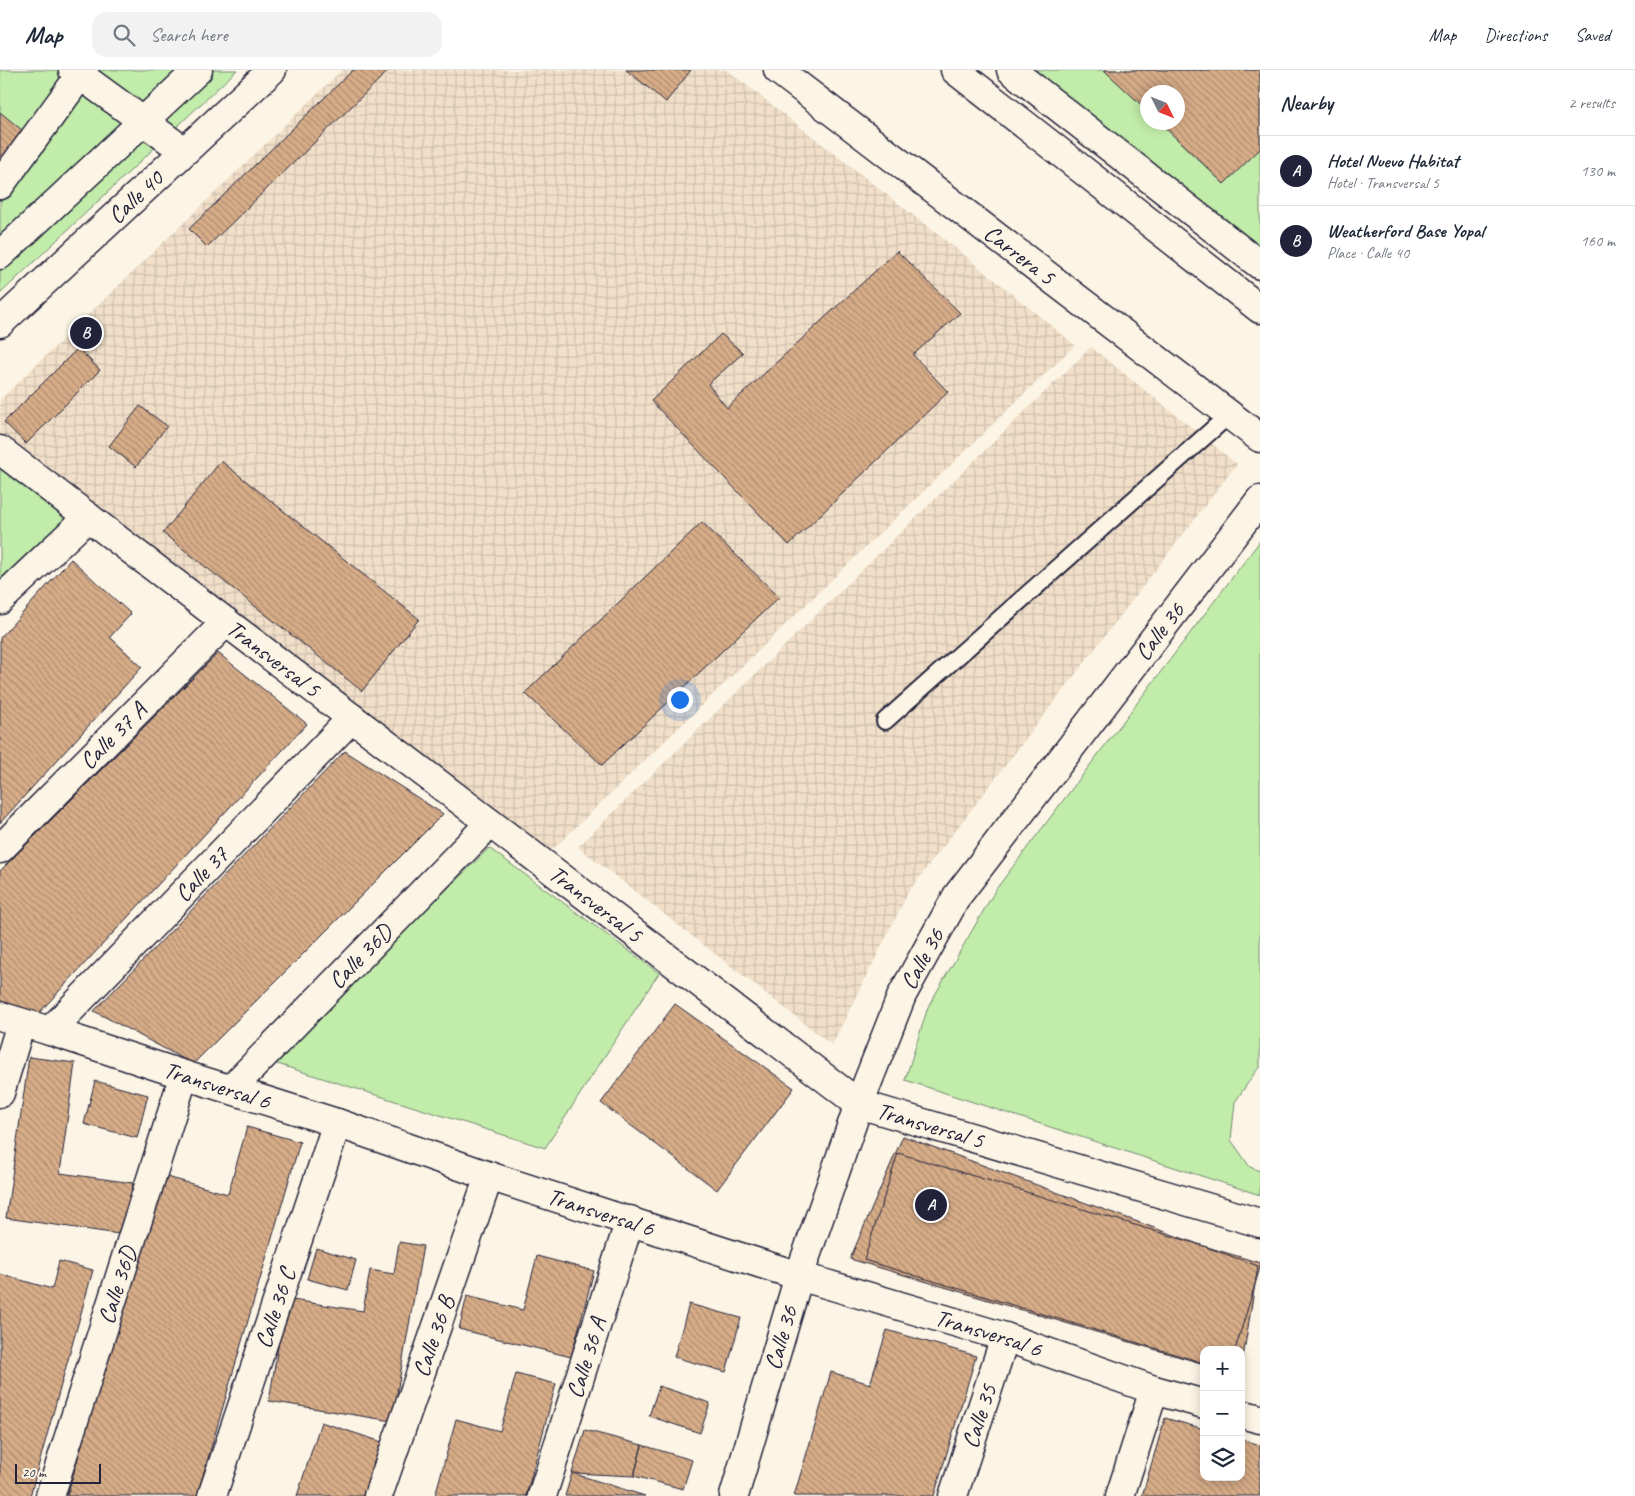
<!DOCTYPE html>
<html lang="en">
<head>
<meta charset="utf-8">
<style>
  :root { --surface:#fff; --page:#f2f2f3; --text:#1f2937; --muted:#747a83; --line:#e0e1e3; --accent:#22223b }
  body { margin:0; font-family:Caveat,sans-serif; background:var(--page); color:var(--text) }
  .controls { position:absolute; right:15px; bottom:15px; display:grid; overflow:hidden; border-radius:10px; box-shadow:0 2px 12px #0003 }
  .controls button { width:45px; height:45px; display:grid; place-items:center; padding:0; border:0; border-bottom:1px solid var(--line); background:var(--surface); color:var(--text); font:25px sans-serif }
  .compass { position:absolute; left:1140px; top:15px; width:45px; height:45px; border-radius:50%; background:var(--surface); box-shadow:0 2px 12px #0003; rotate:133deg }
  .scale { position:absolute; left:15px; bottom:12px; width:86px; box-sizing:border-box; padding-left:5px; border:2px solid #22223b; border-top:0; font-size:14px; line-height:18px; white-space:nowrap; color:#22223b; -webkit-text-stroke:4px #fcf5e5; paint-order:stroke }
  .you { position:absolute; left:679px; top:629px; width:18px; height:18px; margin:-12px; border:4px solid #fff; border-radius:50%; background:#1a73e8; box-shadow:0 0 0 8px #1a73e833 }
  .badge { display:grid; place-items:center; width:32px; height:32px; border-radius:50%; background:var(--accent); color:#fff; font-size:16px; font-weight:700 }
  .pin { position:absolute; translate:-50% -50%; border:2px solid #fff; box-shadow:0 1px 5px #0006 }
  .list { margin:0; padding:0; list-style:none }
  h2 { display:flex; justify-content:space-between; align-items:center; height:65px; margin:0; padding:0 20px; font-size:21px }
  h2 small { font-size:16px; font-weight:400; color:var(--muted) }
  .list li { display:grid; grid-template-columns:32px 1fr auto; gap:15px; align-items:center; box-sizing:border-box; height:70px; padding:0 20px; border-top:1px solid var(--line) }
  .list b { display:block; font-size:19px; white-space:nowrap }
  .list p { margin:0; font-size:16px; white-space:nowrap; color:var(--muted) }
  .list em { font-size:16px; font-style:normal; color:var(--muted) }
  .icon { flex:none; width:28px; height:28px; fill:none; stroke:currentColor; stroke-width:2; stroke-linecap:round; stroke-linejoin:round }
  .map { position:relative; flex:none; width:1260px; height:1426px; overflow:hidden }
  header { display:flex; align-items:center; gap:30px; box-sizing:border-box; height:70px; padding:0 25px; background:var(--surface); border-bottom:1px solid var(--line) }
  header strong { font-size:24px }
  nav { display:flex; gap:28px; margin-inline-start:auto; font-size:18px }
  .search { width:350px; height:45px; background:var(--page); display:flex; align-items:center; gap:12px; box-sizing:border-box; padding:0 18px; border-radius:15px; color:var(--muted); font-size:19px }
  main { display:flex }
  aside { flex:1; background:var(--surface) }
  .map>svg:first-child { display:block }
</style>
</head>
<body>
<header>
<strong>Map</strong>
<div class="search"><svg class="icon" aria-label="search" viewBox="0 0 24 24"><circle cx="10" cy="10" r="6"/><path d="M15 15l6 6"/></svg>Search here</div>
<nav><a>Map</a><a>Directions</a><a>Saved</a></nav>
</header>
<main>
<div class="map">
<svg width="1260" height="1426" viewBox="0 0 1260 1426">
  <defs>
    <pattern id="industrial-grid" width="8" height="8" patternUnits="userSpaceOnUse" patternTransform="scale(1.25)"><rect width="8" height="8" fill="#f1dfc9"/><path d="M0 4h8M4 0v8" fill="none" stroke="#cebfae"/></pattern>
    <pattern id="building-back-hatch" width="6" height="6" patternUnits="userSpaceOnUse" patternTransform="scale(1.25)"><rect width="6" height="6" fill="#d7ad88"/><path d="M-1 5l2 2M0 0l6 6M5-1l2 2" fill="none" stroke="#ae8c70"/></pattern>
  </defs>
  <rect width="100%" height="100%" fill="#fcf5e5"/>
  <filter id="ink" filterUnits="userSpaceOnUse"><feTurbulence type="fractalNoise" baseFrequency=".02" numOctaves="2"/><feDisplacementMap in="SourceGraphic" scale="10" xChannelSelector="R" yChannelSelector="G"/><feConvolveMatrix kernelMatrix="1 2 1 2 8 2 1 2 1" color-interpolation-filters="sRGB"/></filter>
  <g filter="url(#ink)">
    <!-- industrial -->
    <path fill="url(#industrial-grid)" d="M342 0H727L968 188 1075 275 550 782 0 372V330Z
      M1091 277 1237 394 909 821 832 975 578 777Z"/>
    <!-- green -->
    <path fill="#c1eca9" stroke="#728772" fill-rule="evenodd" d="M0 0H237L0 224Z
      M1029 0H1260V179ZM1148 22H1178V52H1148Z
      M0 398 69 445 0 512Z
      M1260 471V998L1256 1001 1235 1032 1231 1070 1250 1097 1260 1101V1125L905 1010 928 937 996 819Z
      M489 778 659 903 545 1078 271 992Z"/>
    <!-- building -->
    <path fill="url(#building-back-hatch)" stroke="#22223b" d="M353 0H389L207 177 189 159Z
      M626 0H691L666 32Z
      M1104 0H1260V79L1224 114 1159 52H1178V22H1148V41Z
      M0 42 29 66 0 102Z
      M897 181 960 243 913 285 948 322 789 475 651 331 721 264 743 283 708 314 727 338Z
      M90 247 103 260 81 281 68 267Z
      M78 278 100 300 26 374 4 352Z
      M140 336 167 356 136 397 109 376Z
      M221 391 419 549 362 621 163 463Z
      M702 452 779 527 602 695 525 623Z
      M71 489 131 544 110 567 142 597 0 753V568Z
      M218 583 307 654 37 945 0 931V801Z
      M345 681 443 744 193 994 94 941Z
      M675 934 794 1018 717 1120 601 1033Z
      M29 987 75 993 60 1103 133 1113 126 1165 6 1148Z
      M95 1011 148 1025 137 1068 84 1054Z
      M247 1057 300 1072 197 1426H67L160 1105 228 1124Z
      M903 1066 1258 1196 1241 1300V1280H1204V1294L850 1189Z
      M898 1083 1260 1193V1198L1235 1280H1204V1293L864 1190Z
      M399 1172 423 1176 392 1351 269 1331 286 1229 363 1241 370 1200 394 1204Z
      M316 1178 356 1190 348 1220 307 1209Z
      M537 1186 594 1201 571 1287 459 1259 467 1226 523 1240Z
      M59 1191 93 1200 30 1426H0V1204L52 1219Z
      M689 1234 741 1248 726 1302 674 1287Z
      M887 1260 976 1286 934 1426H794L831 1302 870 1314Z
      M516 1304 556 1314 526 1426H435L456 1349 500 1361Z
      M659 1316 710 1333 700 1363 649 1346Z
      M1165 1348 1204 1359V1407H1241V1369L1260 1375V1426H1142Z
      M321 1352 388 1374 370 1426H297Z
      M585 1360 642 1375 634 1406 572 1403Z
      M642 1375 692 1390 683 1419 634 1406Z
      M572 1403 645 1426H565Z"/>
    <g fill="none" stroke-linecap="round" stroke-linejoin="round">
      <defs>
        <path id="lane" d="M885 651 1230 344"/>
        <g id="street">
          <path d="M73 0 184 81"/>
          <path id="s1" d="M778 0 1260 368"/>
          <path d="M0 115 84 0"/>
          <path id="s2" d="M0 380 859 1034 1260 1153"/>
          <path d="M0 530 88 447"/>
          <path id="s3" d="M0 779 226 552"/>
          <path id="s4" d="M0 946 50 961 184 1005 337 1053 489 1106 799 1206 1005 1267 1154 1320 1204 1334"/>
          <path id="s5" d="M50 961 352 648"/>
          <path id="s6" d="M231 1019 490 753"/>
          <path d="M0 1023 21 953"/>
          <path d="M1241 1344 1260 1349"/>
          <path id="s7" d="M50 1426 184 1005"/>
          <path id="s8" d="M212 1426 337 1053"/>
          <path id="s9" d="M378 1426 489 1106"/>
          <path id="s10" d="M542 1426 630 1150"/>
          <path id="s11" d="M734 1426 799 1206 859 1034 902 925 957 826 1260 430"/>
          <path id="s12" d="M953 1426 1005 1267"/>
          <path d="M1120 1426 1154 1320"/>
        </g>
        <g id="secondary">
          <path d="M955 0 1260 239"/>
          <path d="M1011 0 1260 195"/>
          <path d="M0 185 198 0"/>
          <path id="s13" d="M0 253 272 0"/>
        </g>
      </defs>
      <!-- lane casing -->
      <use href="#lane" stroke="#22223b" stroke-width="20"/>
      <!-- street casing -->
      <use href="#street" stroke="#22223b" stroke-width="31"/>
      <!-- secondary casing -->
      <use href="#secondary" stroke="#22223b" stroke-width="31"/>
      <!-- lane -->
      <use href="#lane" stroke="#fcf5e5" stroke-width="16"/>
      <!-- street -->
      <use href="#street" stroke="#fcf5e5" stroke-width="28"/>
      <!-- secondary -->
      <use href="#secondary" stroke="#fcf5e5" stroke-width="28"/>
    </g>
  </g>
  <g text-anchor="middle" stroke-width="4.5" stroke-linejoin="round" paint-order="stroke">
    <!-- street labels -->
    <g font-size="24" fill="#22223b" stroke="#fcf5e5">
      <text dy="8" stroke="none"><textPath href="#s13" startOffset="185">Calle 40</textPath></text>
      <text dy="8" stroke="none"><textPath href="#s1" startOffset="304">Carrera 5</textPath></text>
      <text dy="8" stroke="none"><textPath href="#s11" startOffset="975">Calle 36</textPath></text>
      <text dy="8" stroke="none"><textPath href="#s2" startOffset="344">Transversal 5</textPath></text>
      <text dy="8" stroke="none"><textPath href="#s3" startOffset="160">Calle 37 A</textPath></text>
      <text dy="8" stroke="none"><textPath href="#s5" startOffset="218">Calle 37</textPath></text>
      <text dy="8" stroke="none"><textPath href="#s2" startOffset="749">Transversal 5</textPath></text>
      <text dy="8" stroke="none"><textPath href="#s6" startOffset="185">Calle 36D</textPath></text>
      <text dy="8" stroke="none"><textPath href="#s11" startOffset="570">Calle 36</textPath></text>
      <text dy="8" stroke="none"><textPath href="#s4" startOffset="228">Transversal 6</textPath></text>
      <text dy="8" stroke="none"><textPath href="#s2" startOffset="1154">Transversal 5</textPath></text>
      <text dy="8" stroke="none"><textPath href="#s4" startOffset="632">Transversal 6</textPath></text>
      <text dy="8" stroke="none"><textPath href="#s7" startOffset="221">Calle 36D</textPath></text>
      <text dy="8" stroke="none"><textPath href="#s8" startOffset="198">Calle 36 C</textPath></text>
      <text dy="8" stroke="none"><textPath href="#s4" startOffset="1038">Transversal 6</textPath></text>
      <text dy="8" stroke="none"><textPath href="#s9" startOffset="169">Calle 36 B</textPath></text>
      <text dy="8" stroke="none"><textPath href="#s11" startOffset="165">Calle 36</textPath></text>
      <text dy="8" stroke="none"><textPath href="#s10" startOffset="145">Calle 36 A</textPath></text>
      <text dy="8" stroke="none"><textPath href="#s12" startOffset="84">Calle 35</textPath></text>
    </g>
  </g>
</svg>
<div class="controls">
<button>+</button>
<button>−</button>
<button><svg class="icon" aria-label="layers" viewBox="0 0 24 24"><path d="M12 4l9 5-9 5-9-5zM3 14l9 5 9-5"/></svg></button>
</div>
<svg class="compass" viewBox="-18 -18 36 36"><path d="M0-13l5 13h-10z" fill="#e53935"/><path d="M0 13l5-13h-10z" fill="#747a83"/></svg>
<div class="scale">20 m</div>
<div class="you"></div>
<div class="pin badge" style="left:931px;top:1135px">A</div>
<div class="pin badge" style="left:86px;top:263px">B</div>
</div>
<aside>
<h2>Nearby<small>2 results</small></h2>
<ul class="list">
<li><span class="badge">A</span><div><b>Hotel Nuevo Habitat</b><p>Hotel · Transversal 5</p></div><em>130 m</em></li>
<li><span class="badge">B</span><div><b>Weatherford Base Yopal</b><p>Place · Calle 40</p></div><em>160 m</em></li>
</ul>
</aside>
</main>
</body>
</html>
